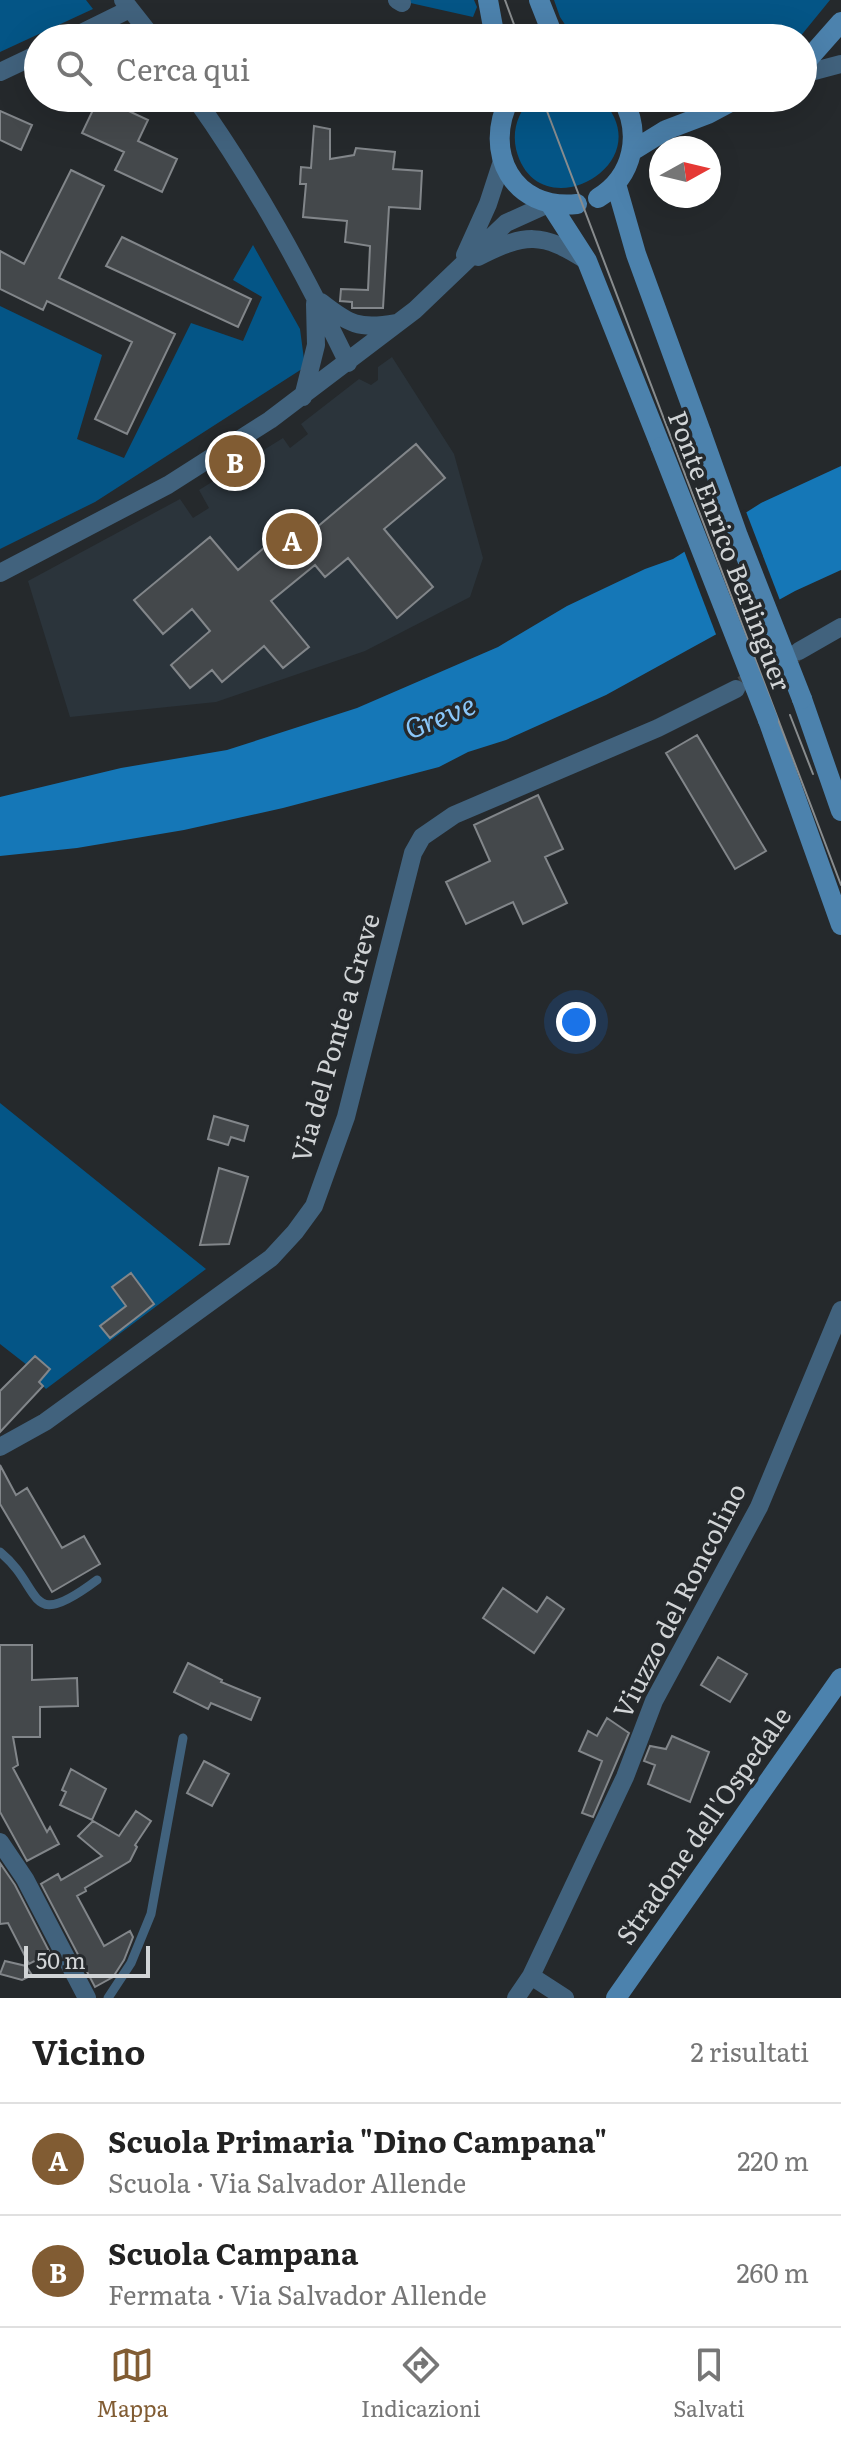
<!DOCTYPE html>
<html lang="it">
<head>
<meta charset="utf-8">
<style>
  :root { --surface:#fff; --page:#f2f2f2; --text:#222; --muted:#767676; --line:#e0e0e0; --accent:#815c33 }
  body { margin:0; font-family:Literata,serif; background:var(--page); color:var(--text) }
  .compass { position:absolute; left:649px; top:136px; width:72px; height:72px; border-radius:50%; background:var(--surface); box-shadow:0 8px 32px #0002; rotate:82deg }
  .scale { position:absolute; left:24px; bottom:20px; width:126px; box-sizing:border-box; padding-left:8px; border:4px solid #d1d4d6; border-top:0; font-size:22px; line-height:28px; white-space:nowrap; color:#d1d4d6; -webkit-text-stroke:6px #25292c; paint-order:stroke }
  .you { position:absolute; left:576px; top:1022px; width:28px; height:28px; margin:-20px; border:6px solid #fff; border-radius:50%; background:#1a73e8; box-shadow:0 0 0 12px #1a73e833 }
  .badge { display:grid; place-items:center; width:52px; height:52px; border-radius:50%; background:var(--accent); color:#fff; font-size:26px; font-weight:700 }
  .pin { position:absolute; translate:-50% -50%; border:4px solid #fff; box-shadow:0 2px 8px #0006 }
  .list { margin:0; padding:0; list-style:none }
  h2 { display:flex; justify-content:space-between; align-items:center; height:104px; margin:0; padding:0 32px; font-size:34px }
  h2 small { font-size:26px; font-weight:400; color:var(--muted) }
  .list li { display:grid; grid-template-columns:52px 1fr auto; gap:24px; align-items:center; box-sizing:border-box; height:112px; padding:0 32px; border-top:2px solid var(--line) }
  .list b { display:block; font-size:30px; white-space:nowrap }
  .list p { margin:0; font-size:26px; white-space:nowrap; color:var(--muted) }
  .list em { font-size:26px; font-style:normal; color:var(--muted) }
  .icon { flex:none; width:44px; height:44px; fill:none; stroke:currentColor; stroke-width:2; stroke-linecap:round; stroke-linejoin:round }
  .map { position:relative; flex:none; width:841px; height:1998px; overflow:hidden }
  .search { position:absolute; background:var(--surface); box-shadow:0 8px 32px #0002; left:24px; right:24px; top:24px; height:88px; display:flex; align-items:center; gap:20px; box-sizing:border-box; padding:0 28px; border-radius:44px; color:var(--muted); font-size:30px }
  .sheet { height:328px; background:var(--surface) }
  nav { display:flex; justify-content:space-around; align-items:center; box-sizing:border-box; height:112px; border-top:2px solid var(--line); background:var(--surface); font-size:22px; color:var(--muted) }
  nav a { display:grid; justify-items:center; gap:4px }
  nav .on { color:var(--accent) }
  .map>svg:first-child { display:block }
</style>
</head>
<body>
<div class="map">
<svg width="841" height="1998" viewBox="0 0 841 1998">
  <rect width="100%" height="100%" fill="#25292c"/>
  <!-- built -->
  <path fill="#2b343b" d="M392 357 454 454 483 558 470 597 365 651 216 702 70 717 28 581 180 499 193 518 209 508 199 490 283 438 290 448 308 434 301 424 359 379 371 385 378 380V367Z"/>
  <!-- green -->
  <path fill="#045586" d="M0 0H86L93 9 0 52Z
    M397 0H474L477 7 473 17Z
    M554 0H830L799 38H574L560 17Z
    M532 98H600C666 163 537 234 516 149 512 130 518 112 532 98Z
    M253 245 300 329 305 367 95 502 0 549V306L102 355 77 439 124 458 191 323 243 341 262 297 233 280Z
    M0 1103 206 1269 46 1389 39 1382 50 1369 36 1356 27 1365 0 1344Z"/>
  <!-- water -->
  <path fill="#1577b7" d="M841 466V570L795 591 606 695 506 740 468 752 439 767 283 808 184 830 77 848 0 856V797L121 768 227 750 357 708 498 647 567 606 645 569 673 559 761 503Z"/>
  <!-- pier -->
  <path fill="#25292c" d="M745 509 781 603 717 637 683 548Z"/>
  <!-- building -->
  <path fill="#44484b" stroke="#82868a" stroke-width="2" d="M68 98H101L148 120 138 141 177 159 162 192 115 170 124 152 82 133 93 110Z
    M0 111 32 125 21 150 0 140Z
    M314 126 330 129V159L354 155 356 148 395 152 393 169 422 171 420 209 389 207 383 308H352V302L340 301 341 289 368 290 370 246 345 242 347 221 303 217 306 184H300L301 167 311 168Z
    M71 170 104 186 59 278 175 334 127 434 95 419 132 342 47 301 43 310 0 289V251L24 264Z
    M122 237 251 299 238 327 106 266Z
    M416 444 445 478 384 529 433 587 397 618 348 558 325 577 315 565 271 601 309 647 283 668 264 646 222 682 212 670 190 688 171 665 210 631 192 609 163 634 134 600 210 537 238 570 286 529 298 543Z
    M697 735 766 851 735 869 666 753Z
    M538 795 563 849 545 857 567 903 523 924 513 902 466 924 446 882 490 861 474 825Z
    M214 1116 248 1126 244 1141 231 1137 228 1145 208 1139Z
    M219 1168 248 1177 229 1244 200 1245Z
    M131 1273 154 1304 110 1338 100 1326 126 1306 112 1287Z
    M35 1356 50 1369 39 1382 43 1386 0 1432V1391Z
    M0 1465 16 1495 27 1488 62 1548 84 1536 100 1564 52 1592 0 1504Z
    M503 1588 537 1612 547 1597 564 1609 534 1653 483 1618Z
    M0 1645H32V1680L77 1678 78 1706 40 1707V1737H13L18 1765 13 1768 47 1832 50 1827 59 1844 27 1861 0 1812Z
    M718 1657 747 1674 730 1702 701 1685Z
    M188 1663 222 1680 221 1682 260 1698 251 1720 211 1703 208 1709 174 1692Z
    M607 1718 629 1733 593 1817 582 1813 602 1761 579 1751 588 1731 597 1736Z
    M672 1736 709 1752 690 1802 648 1784 655 1765 644 1761 650 1746 666 1749Z
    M204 1761 229 1774 212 1806 187 1793Z
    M71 1769 106 1789 92 1820 60 1805 66 1792 62 1790Z
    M136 1811 151 1821 135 1845 137 1847 130 1861 85 1888 86 1891 77 1896 104 1946 130 1931 133 1937 124 1960 113 1977 95 1987 41 1884 58 1874 61 1880 102 1856 78 1836 93 1821 119 1836Z
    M0 1863 15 1885 50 1953 29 1964 8 1923 0 1924Z
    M5 1961 26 1966 32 1975 22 1980 0 1974Z"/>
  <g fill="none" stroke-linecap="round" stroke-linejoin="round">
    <!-- street-tunnel -->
    <path stroke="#3f4346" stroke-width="18" stroke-dasharray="18 9" stroke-linecap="butt" d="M742 685 796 653"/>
    <!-- lane -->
    <path stroke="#41627d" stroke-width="9" d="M0 1552C44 1588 25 1634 97 1580
      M108 1998 131 1963 151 1914 183 1738"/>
    <!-- street -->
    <path stroke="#41627d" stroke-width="18" d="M123 0 153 38
      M397 0 402 3
      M71 38 130 9
      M0 72 38 54
      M803 74 841 64
      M195 98C256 184 302 269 348 363
      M465 255 488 204 502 161
      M478 257C525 233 542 232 587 261
      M321 302C349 324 359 330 396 323
      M303 397 316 345 315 304
      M0 573 168 485 270 420 415 310 506 223 548 204
      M799 651 841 627
      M0 1447 45 1422 271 1258 295 1232 314 1206 346 1117 413 853 422 837 454 815 658 728 736 689
      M0 1842 25 1879 87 1998
      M531 1976 565 1998
      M516 1998 531 1976 625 1777 654 1701 759 1507 841 1310"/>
    <!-- secondary -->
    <path stroke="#4c82ad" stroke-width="20" d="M488 0 495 38
      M539 0 554 38
      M803 65 841 22
      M510 98C482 152 513 211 577 204
      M653 98 679 101 732 100
      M632 151 666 130 708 114 738 98
      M616 184 636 254 701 432
      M598 198C634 176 642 133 622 98
      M551 205 587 261 661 447
      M802 699 841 811
      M768 720 841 925
      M616 1998 841 1678"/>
    <!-- tram -->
    <path stroke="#888c8e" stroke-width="2" d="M505 0 519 38
      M542 98 841 885
      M790 715 813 774"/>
    <!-- secondary-bridge -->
    <path stroke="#4c82ad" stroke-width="20" d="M701 432 738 536 802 699
      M661 447 768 720"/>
  </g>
  <g text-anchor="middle" stroke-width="7" stroke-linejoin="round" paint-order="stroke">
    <!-- street labels -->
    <g font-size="26" fill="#d1d4d6" stroke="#25292c">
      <text transform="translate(729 551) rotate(69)" y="9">Ponte Enrico Berlinguer</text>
      <text transform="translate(336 1038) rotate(-74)" y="9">Via del Ponte a Greve</text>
      <text transform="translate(680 1601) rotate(-63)" y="9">Viuzzo del Roncolino</text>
      <text transform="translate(704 1826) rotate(-55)" y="9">Stradone dell'Ospedale</text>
    </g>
    <!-- water labels -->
    <g font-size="28" font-style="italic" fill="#8ac7fa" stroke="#25292c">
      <text transform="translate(440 717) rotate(-22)" y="10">Greve</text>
    </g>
  </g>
</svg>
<svg class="compass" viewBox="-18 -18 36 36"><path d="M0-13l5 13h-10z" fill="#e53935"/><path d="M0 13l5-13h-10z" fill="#767676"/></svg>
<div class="scale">50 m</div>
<div class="you"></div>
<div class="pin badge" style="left:292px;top:539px">A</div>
<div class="pin badge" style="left:235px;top:461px">B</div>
<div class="search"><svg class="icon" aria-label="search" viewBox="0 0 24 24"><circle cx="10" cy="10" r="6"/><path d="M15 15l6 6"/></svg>Cerca qui</div>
</div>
<section class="sheet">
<h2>Vicino<small>2 risultati</small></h2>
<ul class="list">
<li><span class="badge">A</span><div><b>Scuola Primaria &quot;Dino Campana&quot;</b><p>Scuola · Via Salvador Allende</p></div><em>220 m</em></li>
<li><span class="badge">B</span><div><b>Scuola Campana</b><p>Fermata · Via Salvador Allende</p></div><em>260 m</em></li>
</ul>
</section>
<nav>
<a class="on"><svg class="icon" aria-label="map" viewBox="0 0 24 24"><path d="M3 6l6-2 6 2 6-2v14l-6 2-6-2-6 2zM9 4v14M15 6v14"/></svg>Mappa</a>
<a><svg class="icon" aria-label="directions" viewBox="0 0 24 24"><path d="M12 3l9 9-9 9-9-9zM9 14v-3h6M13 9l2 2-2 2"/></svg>Indicazioni</a>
<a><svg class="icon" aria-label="saved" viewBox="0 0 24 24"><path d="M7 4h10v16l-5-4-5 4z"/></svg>Salvati</a>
</nav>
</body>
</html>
